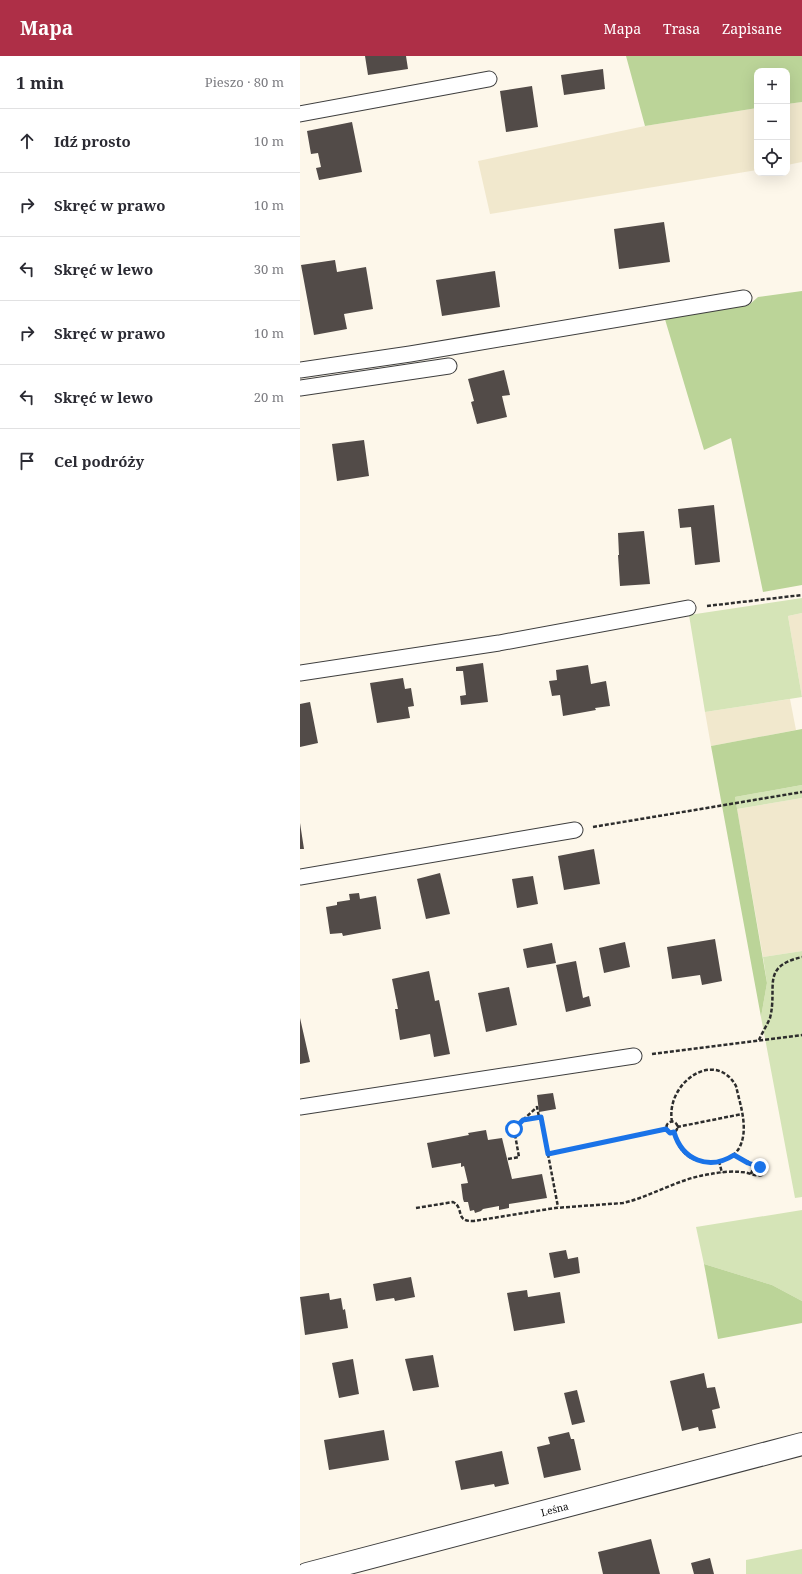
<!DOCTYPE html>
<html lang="pl">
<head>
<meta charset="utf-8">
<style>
  :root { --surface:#fff; --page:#f7f7f7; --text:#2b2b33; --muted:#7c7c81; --line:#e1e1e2; --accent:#ae2f47 }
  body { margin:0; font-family:"Noto Serif",serif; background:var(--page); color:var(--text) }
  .controls { position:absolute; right:12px; top:12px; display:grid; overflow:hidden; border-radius:8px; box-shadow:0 4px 16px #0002 }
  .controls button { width:36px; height:36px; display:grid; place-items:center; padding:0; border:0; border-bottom:1px solid var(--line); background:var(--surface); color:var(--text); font:20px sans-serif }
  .stop { position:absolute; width:12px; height:12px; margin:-9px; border:3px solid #1a73e8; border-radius:50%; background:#fff }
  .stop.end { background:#1a73e8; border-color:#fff; box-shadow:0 1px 4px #0008 }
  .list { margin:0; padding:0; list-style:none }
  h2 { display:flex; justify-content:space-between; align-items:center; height:52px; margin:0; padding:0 16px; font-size:17px }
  h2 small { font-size:13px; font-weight:400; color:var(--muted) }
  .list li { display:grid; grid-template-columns:26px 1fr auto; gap:12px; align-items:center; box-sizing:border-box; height:64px; padding:0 16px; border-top:1px solid var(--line) }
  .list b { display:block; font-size:15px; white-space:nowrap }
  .list em { font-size:13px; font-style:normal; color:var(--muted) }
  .icon { flex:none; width:22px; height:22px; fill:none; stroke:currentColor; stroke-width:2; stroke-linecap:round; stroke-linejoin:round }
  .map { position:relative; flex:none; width:502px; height:1518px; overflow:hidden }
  header { display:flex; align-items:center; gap:24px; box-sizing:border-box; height:56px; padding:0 20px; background:var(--accent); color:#fff }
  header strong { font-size:19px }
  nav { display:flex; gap:22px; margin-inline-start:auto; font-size:14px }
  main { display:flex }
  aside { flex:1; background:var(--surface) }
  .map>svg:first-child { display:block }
</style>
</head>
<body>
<header>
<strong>Mapa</strong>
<nav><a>Mapa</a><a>Trasa</a><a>Zapisane</a></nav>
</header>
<main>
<aside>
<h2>1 min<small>Pieszo · 80 m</small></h2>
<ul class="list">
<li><svg class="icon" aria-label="ahead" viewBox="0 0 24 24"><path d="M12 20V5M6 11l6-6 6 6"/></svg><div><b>Idź prosto</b></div><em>10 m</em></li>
<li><svg class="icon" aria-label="right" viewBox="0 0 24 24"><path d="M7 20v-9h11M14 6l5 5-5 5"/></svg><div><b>Skręć w prawo</b></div><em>10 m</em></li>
<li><svg class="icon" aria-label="left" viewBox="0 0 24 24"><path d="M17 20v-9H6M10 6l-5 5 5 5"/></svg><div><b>Skręć w lewo</b></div><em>30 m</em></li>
<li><svg class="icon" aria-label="right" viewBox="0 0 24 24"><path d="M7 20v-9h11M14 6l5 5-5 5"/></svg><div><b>Skręć w prawo</b></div><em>10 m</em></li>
<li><svg class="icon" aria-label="left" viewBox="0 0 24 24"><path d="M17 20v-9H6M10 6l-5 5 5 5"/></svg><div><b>Skręć w lewo</b></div><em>20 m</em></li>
<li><svg class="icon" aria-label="arrive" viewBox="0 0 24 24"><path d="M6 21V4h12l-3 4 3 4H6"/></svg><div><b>Cel podróży</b></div></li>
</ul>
</aside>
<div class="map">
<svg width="502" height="1518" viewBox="0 0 502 1518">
  <rect width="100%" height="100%" fill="#fdf7ea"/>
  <!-- farmland -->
  <path fill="#f1e8cd" d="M502 46V106L487 109V48Z
    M457 52V114L190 158 178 105 345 70Z
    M502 557V641L488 560Z
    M490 643 496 674 411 690 405 656Z
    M502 742V895L463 901 437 753Z"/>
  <!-- green -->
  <path fill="#d5e4b7" d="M502 542V557L488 560 502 641 405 656 389 559Z
    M502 729V742L437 753 435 741Z
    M502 895V1141L495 1142 461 961 467 927 463 901Z
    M502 1154V1245L472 1229 404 1208 396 1171Z
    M502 1493V1518H446V1504Z"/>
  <!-- forest -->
  <path fill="#bbd498" d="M326 0H502V46L487 48V15H457V52L345 70Z
    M502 235V529L463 536 431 382 404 394 364 260 449 249 458 241Z
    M502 673V729L435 741 467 927 461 961 411 690Z
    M404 1208 472 1229 502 1245V1267L418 1283Z"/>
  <!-- building -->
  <path fill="#524b48" d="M65 0H106L108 13 68 19Z
    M303 13 305 33 264 39 261 19Z
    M232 30 238 71 206 76 200 35Z
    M52 66 62 116 19 124 16 112 21 111 18 97 11 98 7 75Z
    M364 166 370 206 319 213 314 173Z
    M35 204 37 216 66 211 73 253 44 258 47 273 14 279 1 209Z
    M195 215 200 251 142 260 136 224Z
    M204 314 210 339 202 340 207 361 177 368 171 346 174 345 168 323Z
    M64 384 69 420 37 425 32 388Z
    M414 449 420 506 395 509 391 471 380 472 378 453Z
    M344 475 350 528 320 530 318 499H319L318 477Z
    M183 607 188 646 161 649 160 640 166 639 163 615H156V611Z
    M288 609 291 628 306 625 310 650 295 652 296 654 263 660 260 639 252 640 249 625 257 624 256 614Z
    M103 622 105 633 111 632 114 650 108 651 110 662 77 667 70 627Z
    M10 646 18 687 0 691V648Z
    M0 767 4 793H0Z
    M294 793 300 828 264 834 258 800Z
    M140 817 150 858 126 863 117 823Z
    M233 820 238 848 217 852 212 823Z
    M59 837 60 843 76 840 81 873 43 880 42 877 30 878 26 851 37 849V846L50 844 49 838Z
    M415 883 422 925 402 929 400 919 372 923 367 891Z
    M325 886 330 911 304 917 299 892Z
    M252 887 256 907 227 912 223 893Z
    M276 905 283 942 289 940 291 950 266 956 256 909Z
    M129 915 135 945 139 944 150 998 134 1001 130 978 100 984 95 953H98L92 923Z
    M209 931 217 969 186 976 178 937Z
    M0 962 10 1006 0 1008Z
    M253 1037 256 1053 239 1056 237 1039Z
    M186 1074 188 1084 202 1082 212 1123 242 1118 247 1142 209 1148V1152L199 1154V1150L183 1153 181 1155 175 1157 174 1154 170 1155 168 1146H164L163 1143 161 1128 168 1127 164 1110 161 1111V1107L132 1112 127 1087 169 1079 168 1077Z
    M266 1194 268 1203 278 1201 280 1217 254 1222 249 1197Z
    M111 1221 115 1241 95 1245 94 1242 76 1245 73 1228Z
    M227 1234 228 1241 260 1236 265 1267 214 1275 207 1237Z
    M29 1237 30 1244 41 1242 43 1254 45 1253 48 1272 5 1279 0 1241Z
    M133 1299 139 1331 113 1335 105 1303Z
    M53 1303 59 1338 39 1342 32 1307Z
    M404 1317 407 1332 415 1331 420 1352 412 1354 416 1372 399 1375 398 1371 382 1375 370 1325Z
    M277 1334 285 1366 272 1369 264 1337Z
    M84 1374 89 1404 29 1414 24 1384Z
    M269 1376 271 1383H274L281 1414 244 1422 237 1391 250 1388 248 1381Z
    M202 1395 209 1428 195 1431 194 1428 161 1434 155 1405Z
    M351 1483 360 1518H303L298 1496Z
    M410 1502 414 1518H394L391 1507Z"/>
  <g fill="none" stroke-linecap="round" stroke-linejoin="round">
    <defs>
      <path id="lane" d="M0 58 189 23
        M0 314 110 298 444 242
        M0 332 149 310
        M0 617 199 587 388 552
        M0 821 275 774
        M0 1051 334 1000"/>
      <g id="street">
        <path id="s1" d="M7 1518 502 1388"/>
      </g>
    </defs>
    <!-- lane casing -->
    <use href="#lane" stroke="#3e3e3e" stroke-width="17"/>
    <!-- street casing -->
    <use href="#street" stroke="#3e3e3e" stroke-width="24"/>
    <!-- path -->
    <path stroke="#2d2d2d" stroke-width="2.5" stroke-dasharray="4 2" stroke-linecap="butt" d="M407 550 502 539
      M293 771 502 736
      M459 984C462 977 467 969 470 962 478 930 460 911 502 901
      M352 998 502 979
      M223 1064 237 1051 239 1061
      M366.5 1071a5.5 5.5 0 1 1 11 0a5.5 5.5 0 1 1-11 0Z
      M372 1066C365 1027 415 992 436 1030 440 1048 448 1070 441 1088 434 1108 404 1111 388 1100 380 1094 376 1085 374 1076
      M377 1071 442 1058
      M248 1098 366 1073
      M208 1103 219 1101 214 1073 223 1064 241 1061 258 1151
      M419 1105 422 1117
      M451 1118 454 1110
      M116 1152 153 1146C165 1152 154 1166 174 1165L255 1152 323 1147C353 1140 379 1122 411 1118 420 1116 432 1115 441 1116 449 1116 455 1121 462 1119L463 1114C457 1108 443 1105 434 1099"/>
    <!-- lane -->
    <use href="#lane" stroke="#fff" stroke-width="15"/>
    <!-- street -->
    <use href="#street" stroke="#fff" stroke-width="22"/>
  </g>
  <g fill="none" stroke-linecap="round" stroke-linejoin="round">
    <!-- route -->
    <path stroke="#1a73e8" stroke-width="5" d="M214 1073 223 1064 241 1061 248 1098 366 1073 370 1077 374 1076C382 1104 409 1115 434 1099L448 1107 460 1111"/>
  </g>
  <g text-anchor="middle" stroke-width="4" stroke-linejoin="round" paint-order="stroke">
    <!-- street labels -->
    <g font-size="10" fill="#0b0b0b" stroke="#fff">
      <text dy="4" stroke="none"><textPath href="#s1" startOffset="256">Leśna</textPath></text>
    </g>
  </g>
</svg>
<div class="controls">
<button>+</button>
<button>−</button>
<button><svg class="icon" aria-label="locate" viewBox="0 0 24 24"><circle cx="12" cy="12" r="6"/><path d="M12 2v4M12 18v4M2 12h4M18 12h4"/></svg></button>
</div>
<div class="stop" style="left:214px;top:1073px"></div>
<div class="stop end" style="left:460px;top:1111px"></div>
</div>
</main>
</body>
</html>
